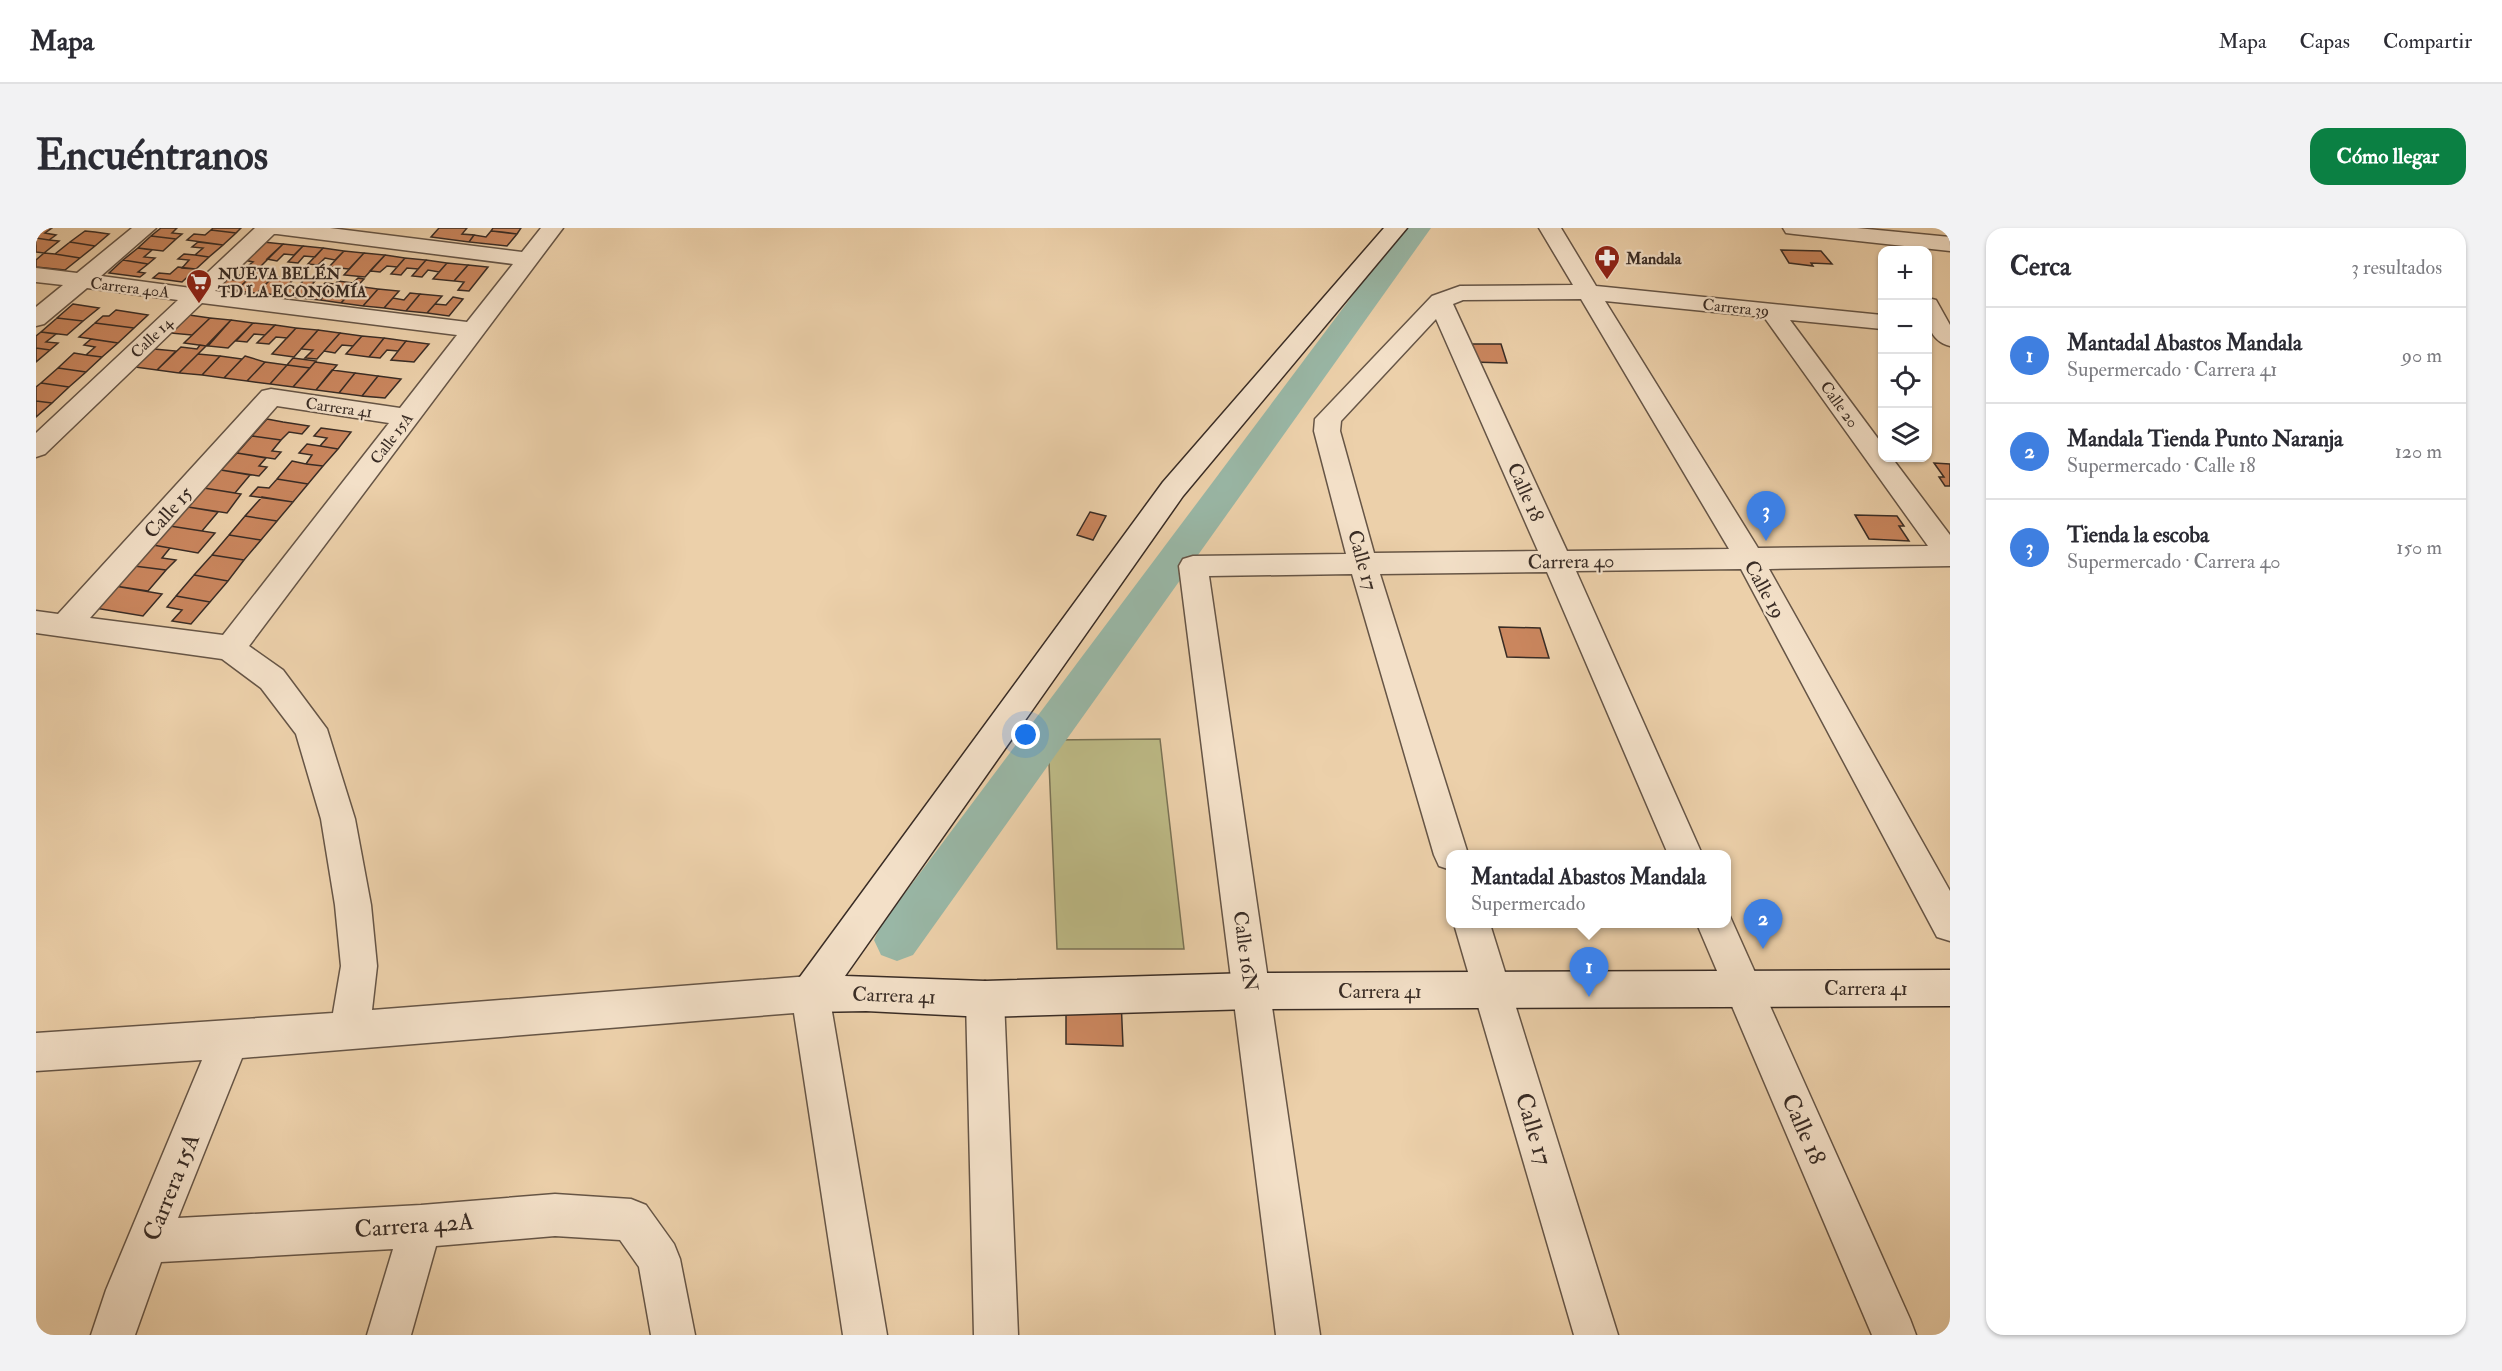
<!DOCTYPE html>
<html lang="es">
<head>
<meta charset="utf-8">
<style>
  :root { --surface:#fff; --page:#f2f2f3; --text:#2b2b33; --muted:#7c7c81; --line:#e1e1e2; --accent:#0b8043 }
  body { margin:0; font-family:"IM FELL Double Pica",serif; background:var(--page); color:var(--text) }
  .controls { position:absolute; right:18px; top:18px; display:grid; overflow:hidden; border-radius:12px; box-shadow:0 2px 4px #0004 }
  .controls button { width:54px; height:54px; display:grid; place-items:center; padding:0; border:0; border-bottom:2px solid var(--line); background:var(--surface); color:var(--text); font:30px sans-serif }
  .you { position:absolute; left:990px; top:507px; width:21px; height:21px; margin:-15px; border:4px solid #fff; border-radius:50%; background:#1a73e8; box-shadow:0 0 0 9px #1a73e833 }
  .badge { display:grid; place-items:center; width:39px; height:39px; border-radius:50%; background:var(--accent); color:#fff; font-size:20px; font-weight:700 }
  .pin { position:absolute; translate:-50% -50px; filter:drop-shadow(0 2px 3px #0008) }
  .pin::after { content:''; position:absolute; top:32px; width:21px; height:18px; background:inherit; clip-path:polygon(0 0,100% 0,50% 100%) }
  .popup { position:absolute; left:1410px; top:622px; width:285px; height:78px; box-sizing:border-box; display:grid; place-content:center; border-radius:12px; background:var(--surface); filter:drop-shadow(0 2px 4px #0005); font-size:20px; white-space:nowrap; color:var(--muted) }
  .popup b { font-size:22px; color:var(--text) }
  .popup::after { content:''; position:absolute; left:50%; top:100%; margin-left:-12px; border:12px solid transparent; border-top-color:var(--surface) }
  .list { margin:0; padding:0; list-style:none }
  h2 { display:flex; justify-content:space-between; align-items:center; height:78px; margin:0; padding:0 24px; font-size:26px }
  h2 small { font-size:20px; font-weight:400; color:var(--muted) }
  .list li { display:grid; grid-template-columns:39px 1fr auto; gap:18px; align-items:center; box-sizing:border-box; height:96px; padding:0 24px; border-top:2px solid var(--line) }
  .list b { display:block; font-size:22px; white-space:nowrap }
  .list p { margin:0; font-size:20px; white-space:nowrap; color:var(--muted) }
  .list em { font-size:20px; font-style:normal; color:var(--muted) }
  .icon { flex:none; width:33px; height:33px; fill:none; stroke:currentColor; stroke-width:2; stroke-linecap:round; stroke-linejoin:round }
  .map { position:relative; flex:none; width:1914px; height:1107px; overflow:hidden; border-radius:18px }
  header { display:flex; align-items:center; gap:36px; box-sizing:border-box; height:84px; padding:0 30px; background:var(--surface); border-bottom:2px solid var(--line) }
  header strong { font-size:28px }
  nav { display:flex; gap:33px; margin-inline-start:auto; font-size:21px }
  .intro { display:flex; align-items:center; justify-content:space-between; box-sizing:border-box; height:144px; padding:0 36px }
  h1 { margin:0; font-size:42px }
  .button { padding:15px 27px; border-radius:18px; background:var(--accent); color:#fff; font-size:21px; font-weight:700 }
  main { display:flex; gap:36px; padding:0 36px }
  aside { flex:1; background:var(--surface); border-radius:18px; box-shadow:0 2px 4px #0004 }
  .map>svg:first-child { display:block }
</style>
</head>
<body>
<header>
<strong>Mapa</strong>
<nav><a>Mapa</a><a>Capas</a><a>Compartir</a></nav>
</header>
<div class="intro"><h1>Encuéntranos</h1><a class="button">Cómo llegar</a></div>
<main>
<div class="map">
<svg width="1914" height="1107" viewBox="0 0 1914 1107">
  <rect width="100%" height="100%" fill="#ecd0aa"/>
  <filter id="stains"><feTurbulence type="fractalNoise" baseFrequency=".00333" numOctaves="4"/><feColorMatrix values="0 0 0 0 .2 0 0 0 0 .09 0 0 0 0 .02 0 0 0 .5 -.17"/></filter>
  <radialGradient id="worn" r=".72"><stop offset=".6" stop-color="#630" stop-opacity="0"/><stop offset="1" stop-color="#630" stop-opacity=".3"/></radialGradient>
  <!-- green -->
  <path fill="#bcb985" stroke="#7a7255" stroke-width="1.5" d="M1124 511 1148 721H1021L1012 512Z"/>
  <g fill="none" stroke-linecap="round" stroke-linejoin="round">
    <!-- canal -->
    <path fill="#99b7a6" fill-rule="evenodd" d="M1367 0H1395L877 727 861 733 845 727 838 712 845 697Z"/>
  </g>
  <!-- building -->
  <path fill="#ca865e" stroke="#392c25" stroke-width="1.5" d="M0 0H16L9 5 20 7 13 12 0 10Z
    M125 0H141L136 5 146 6 140 11 115 8Z
    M177 0H205L200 5 175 2Z
    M403 0H431L426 6 438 7 433 14 395 9Z
    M457 0H485L481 6 455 3Z
    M175 2 200 5 187 17 151 12 158 6 169 7Z
    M49 3 59 4 73 6 59 18 34 14Z
    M455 3 466 4 481 6 471 18 433 14 438 7 450 9Z
    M115 8 140 11 127 23 102 20Z
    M0 10 13 12 23 13 8 25 0 24Z
    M34 14 59 18 44 30 19 26Z
    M162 14 187 17 173 29 159 27 167 20 156 19Z
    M227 14 247 16 224 39 213 37 217 34 208 32Z
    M247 16 267 18 258 27 248 26 241 33 231 31Z
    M267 18 287 20 279 29 268 28 262 35 252 34Z
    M102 20 116 22 108 29 119 30 112 36 87 32Z
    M287 20 308 23 299 32 289 30 282 37 272 36Z
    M1745 22 1785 23 1796 36 1775 35 1777 38 1753 35Z
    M308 23 328 25 313 41 293 39Z
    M8 25 19 26 44 30 29 42 0 39V32Z
    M328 25 349 27 329 49 308 47Z
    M148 26 159 27 173 29 160 41 146 40 153 32 142 31Z
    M349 27 369 30 361 39 351 38 344 44 334 43Z
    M369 30 390 32 382 41 371 40 365 47 355 46Z
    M87 32 112 36 102 44 109 45 104 49 73 45Z
    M390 32 411 35 403 44 392 42 386 49 376 48Z
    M411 35 432 37 418 53 397 51Z
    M432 37 452 39 433 63 422 62 428 54 418 53Z
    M142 39 160 41 146 54 117 50 123 45 134 46Z
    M224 39 235 40 228 47 237 49 221 65 200 63Z
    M206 45 217 46 200 63 179 60 189 51 199 52Z
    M253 45 263 46 242 67 221 65 237 49 248 50Z
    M322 50 328 51 305 75 284 72 302 53 317 55Z
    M268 52 279 53 263 70 242 67 251 58 261 59Z
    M289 55 300 56 284 72 263 70 272 60 283 62Z
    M320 58 342 61 327 78 305 75Z
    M342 61 363 63 348 80 327 78Z
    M374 65 384 66 370 83 348 80 357 70 368 72Z
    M384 66 406 68 391 85 370 83Z
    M417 69 427 71 413 88 391 85 399 76 410 77Z
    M37 76 63 80 47 93 21 90Z
    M80 82 112 87 98 100 59 95 67 88H73Z
    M153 87 174 90 156 107 134 105Z
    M21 90 47 93 31 107 5 104Z
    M174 90 195 92 170 118 148 115Z
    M195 92 217 95 192 120 172 118Z
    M59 95 98 100 82 115 43 109Z
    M217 95 239 97 229 107 218 106 211 114 200 113Z
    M239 97 260 100 251 110 240 109 233 116 221 115Z
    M260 100 282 102 258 129 236 126Z
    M282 102 304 105 281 131 269 130 277 122 265 121Z
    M5 104 20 106 10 114 22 115 14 122 0 120V108Z
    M304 105 326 108 317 118 306 117 299 125 288 123Z
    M326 108 348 110 333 129 310 126Z
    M348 110 370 113 362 123 351 122 344 130 333 129Z
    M55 111 82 115 66 129 50 127 59 119 48 117Z
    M370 113 393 116 378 134 355 132Z
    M1430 116H1465L1471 135 1436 134Z
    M164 117 170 118 143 145 121 142 145 119 161 121Z
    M0 120 14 122 0 134Z
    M118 121 140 123 121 142 99 139Z
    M38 125 50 127 66 129 50 144 22 140Z
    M162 126 184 128 166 147 143 145Z
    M184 128 206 131 188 150 166 147Z
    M209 128 229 134 211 153 188 150Z
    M257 130 280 133 274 140 251 137Z
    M229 134 251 137 234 156 211 153Z
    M279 134 301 137 280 162 257 159Z
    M251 137 274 140 257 159 234 156Z
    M22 140 50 144 33 159 5 155Z
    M296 142 319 145 303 165 280 162Z
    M319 145 342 148 326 168 303 165Z
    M342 148 365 151 349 170 326 168Z
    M5 155 33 159 16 175 0 173V159Z
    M0 173 16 175 0 189Z
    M231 191 247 194 273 198 266 206 253 204 245 212 216 208Z
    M285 200 315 204 302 221 284 218 291 210 278 208Z
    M216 208 245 212 236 223 245 224 239 231 201 225Z
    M271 216 284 218 302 221 287 238 270 236 276 227 263 225Z
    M201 225 230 230 223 238 231 239 223 248 185 242Z
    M256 233 270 236 287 238 272 256 241 251Z
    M1898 235 1914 236V258H1909L1903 249H1908Z
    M185 242 214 247 199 265 168 260Z
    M241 251 272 256 257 274 214 268 222 259 233 260Z
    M168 260 205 266 191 285 152 279Z
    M226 269 257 274 241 293 209 288Z
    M152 279 182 284 166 303 134 298Z
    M1054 284 1070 288 1057 312 1041 307Z
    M1819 287 1861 288 1868 298H1863L1873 313 1833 311Z
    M209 288 241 293 225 312 193 307Z
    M134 298 179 305 162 325 117 317Z
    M193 307 225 312 208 332 176 327Z
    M117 317 134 320 126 330 140 332 130 342 98 338Z
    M176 327 208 332 192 353 158 347Z
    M98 338 130 342 112 363 79 358Z
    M158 347 192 353 174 374 140 368Z
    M79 358 126 366 107 388 59 380Z
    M140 368 174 374 155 396 136 393 146 382 131 379Z
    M1463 399 1504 400 1513 430 1471 429Z
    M1030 769 1085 771 1087 818 1030 816Z"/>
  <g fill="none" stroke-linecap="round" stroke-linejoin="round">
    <defs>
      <path id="street" d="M96 0H120L65 48 155 60 219 0H294L486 24 505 0H527L213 418 247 442 291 501 319 591 335 677 341 738 336 782 774 748 787 753 793 766 851 1107H807L758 785 206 830 142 990 385 977 519 966 595 971 610 977 638 1016 644 1031 659 1107H615L603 1039 584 1012 519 1008 400 1018 375 1107H331L357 1021 125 1034 99 1107H55L70 1062 166 832 0 843V805L297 785 305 738 299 677 285 591 260 506 225 460 186 431 0 405V383L22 386 226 163 235 161 364 180 421 107 166 75 9 226 0 229V205L142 72 51 60 8 96 0 98V79L27 57 0 54V40L41 45ZM238 6H241L477 36 431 94 179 63ZM241 178 353 195 187 407 54 390Z
        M1503 0H1525L1560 58 1846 87V101L1754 92 1846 216V230H1856L1914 307V338L1733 341 1914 663V713L1901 709 1705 341 1540 343 1666 626H1632L1511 344 1344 346 1432 626H1415V642L1403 638 1398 627 1316 346 1173 348 1284 1107H1240L1143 338 1147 331 1157 328 1310 326 1278 203 1279 191 1396 68 1424 58 1537 57ZM1545 71 1693 321 1531 323 1417 76 1427 72ZM1569 73 1728 89 1892 318 1722 320ZM1400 91 1502 323 1338 325 1304 203 1305 193Z
        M1747 0H1821L1914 9V23L1758 6 1750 5Z
        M1892 70 1900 72 1914 97V118C1891 112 1890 90 1892 70Z
        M1692 684 1874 1091 1880 1107H1836L1661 696H1691Z
        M1418 696H1454L1582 1107H1538Z
        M949 753 962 758 968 771 982 1107H938L930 771 936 758Z"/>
      <path id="secondary" d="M1348 0H1371L1147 268 809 748 949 753 1215 745 1914 742V778L1215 781 949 789 830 783 774 784 761 779 755 766 761 753 1127 254Z"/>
    </defs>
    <!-- street casing -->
    <use href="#street" stroke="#665546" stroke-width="3"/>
    <!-- secondary casing -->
    <use href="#secondary" stroke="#392c25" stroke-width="3"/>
    <!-- street -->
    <use href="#street" fill="#f3e0c8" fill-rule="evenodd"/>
    <!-- secondary -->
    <use href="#secondary" fill="#f3e0c8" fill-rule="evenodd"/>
  </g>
  <!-- icons -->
  <defs>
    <symbol id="pharmacy-pin" viewBox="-11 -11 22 30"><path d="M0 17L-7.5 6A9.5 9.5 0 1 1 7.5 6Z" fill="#8f2418" stroke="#f3e0c8"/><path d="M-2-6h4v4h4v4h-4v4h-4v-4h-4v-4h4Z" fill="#fff"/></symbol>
    <symbol id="supermarket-pin" viewBox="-11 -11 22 30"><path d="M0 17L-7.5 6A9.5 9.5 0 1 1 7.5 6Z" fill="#8f2418" stroke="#f3e0c8"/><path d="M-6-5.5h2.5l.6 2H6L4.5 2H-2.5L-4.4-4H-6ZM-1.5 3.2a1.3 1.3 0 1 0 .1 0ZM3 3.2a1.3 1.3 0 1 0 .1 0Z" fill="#fff"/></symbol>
  </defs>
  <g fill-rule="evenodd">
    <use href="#pharmacy-pin" x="1556" y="15" width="30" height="40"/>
    <use href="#supermarket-pin" x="148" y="39" width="30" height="40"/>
  </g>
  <g text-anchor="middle" stroke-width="4.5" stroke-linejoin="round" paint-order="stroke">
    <!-- far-poi labels -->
    <g font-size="16" font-weight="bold" fill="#392c25" stroke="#f3e0c8" text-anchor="start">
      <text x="1590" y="36">Mandala</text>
      <text x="182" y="51">NUEVA BELÉN<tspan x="182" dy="18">TD LA ECONOMÍA</tspan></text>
    </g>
    <!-- far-street labels -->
    <g font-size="16" fill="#392c25" stroke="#f3e0c8">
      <text transform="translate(94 59) rotate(7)" y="6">Carrera 40A</text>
      <text transform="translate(1700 79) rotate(6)" y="6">Carrera 39</text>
      <text transform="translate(115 109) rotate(-44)" y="6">Calle 14</text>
      <text transform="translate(1804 176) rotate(54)" y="6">Calle 20</text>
      <text transform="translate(303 179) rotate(8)" y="6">Carrera 41</text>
      <text transform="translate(355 210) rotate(-53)" y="6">Calle 15A</text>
    </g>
    <!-- street labels -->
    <g font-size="20" fill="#392c25" stroke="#f3e0c8">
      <text transform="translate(1490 264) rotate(66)" y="7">Calle 18</text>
      <text transform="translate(132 284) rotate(-48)" y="7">Calle 15</text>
      <text transform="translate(1327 332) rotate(74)" y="7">Calle 17</text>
      <text transform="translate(1535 333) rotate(-1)" y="7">Carrera 40</text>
      <text transform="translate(1729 361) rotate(61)" y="7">Calle 19</text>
      <text transform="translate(1210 723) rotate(82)" y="7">Calle 16N</text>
      <text x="1830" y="767">Carrera 41</text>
      <text x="1344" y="770">Carrera 41</text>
      <text transform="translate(858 767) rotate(2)" y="7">Carrera 41</text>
    </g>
    <!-- near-street labels -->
    <g font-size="24" fill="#392c25" stroke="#f3e0c8">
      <text transform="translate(1498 901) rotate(73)" y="8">Calle 17</text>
      <text transform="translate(1768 901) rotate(66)" y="8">Calle 18</text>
      <text transform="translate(135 959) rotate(-68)" y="8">Carrera 15A</text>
      <text transform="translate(378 997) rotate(-4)" y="8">Carrera 42A</text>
    </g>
  </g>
  <rect width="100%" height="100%" filter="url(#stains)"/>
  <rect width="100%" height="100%" fill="url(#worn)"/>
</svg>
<div class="controls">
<button>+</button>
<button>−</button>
<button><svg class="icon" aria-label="locate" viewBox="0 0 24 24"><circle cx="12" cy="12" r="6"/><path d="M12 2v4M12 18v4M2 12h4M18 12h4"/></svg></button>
<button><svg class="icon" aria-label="layers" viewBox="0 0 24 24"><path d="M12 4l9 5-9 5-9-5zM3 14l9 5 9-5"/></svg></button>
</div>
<div class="you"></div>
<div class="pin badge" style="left:1553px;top:769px;background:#3f7fe0">1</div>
<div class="popup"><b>Mantadal Abastos Mandala</b>Supermercado</div>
<div class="pin badge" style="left:1727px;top:721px;background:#3f7fe0">2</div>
<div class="pin badge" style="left:1730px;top:313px;background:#3f7fe0">3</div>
</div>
<aside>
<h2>Cerca<small>3 resultados</small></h2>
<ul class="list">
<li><span class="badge" style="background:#3f7fe0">1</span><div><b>Mantadal Abastos Mandala</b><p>Supermercado · Carrera 41</p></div><em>90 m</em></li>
<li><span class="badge" style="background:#3f7fe0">2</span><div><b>Mandala Tienda Punto Naranja</b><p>Supermercado · Calle 18</p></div><em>120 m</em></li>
<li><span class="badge" style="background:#3f7fe0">3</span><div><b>Tienda la escoba</b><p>Supermercado · Carrera 40</p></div><em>150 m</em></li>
</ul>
</aside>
</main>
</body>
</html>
